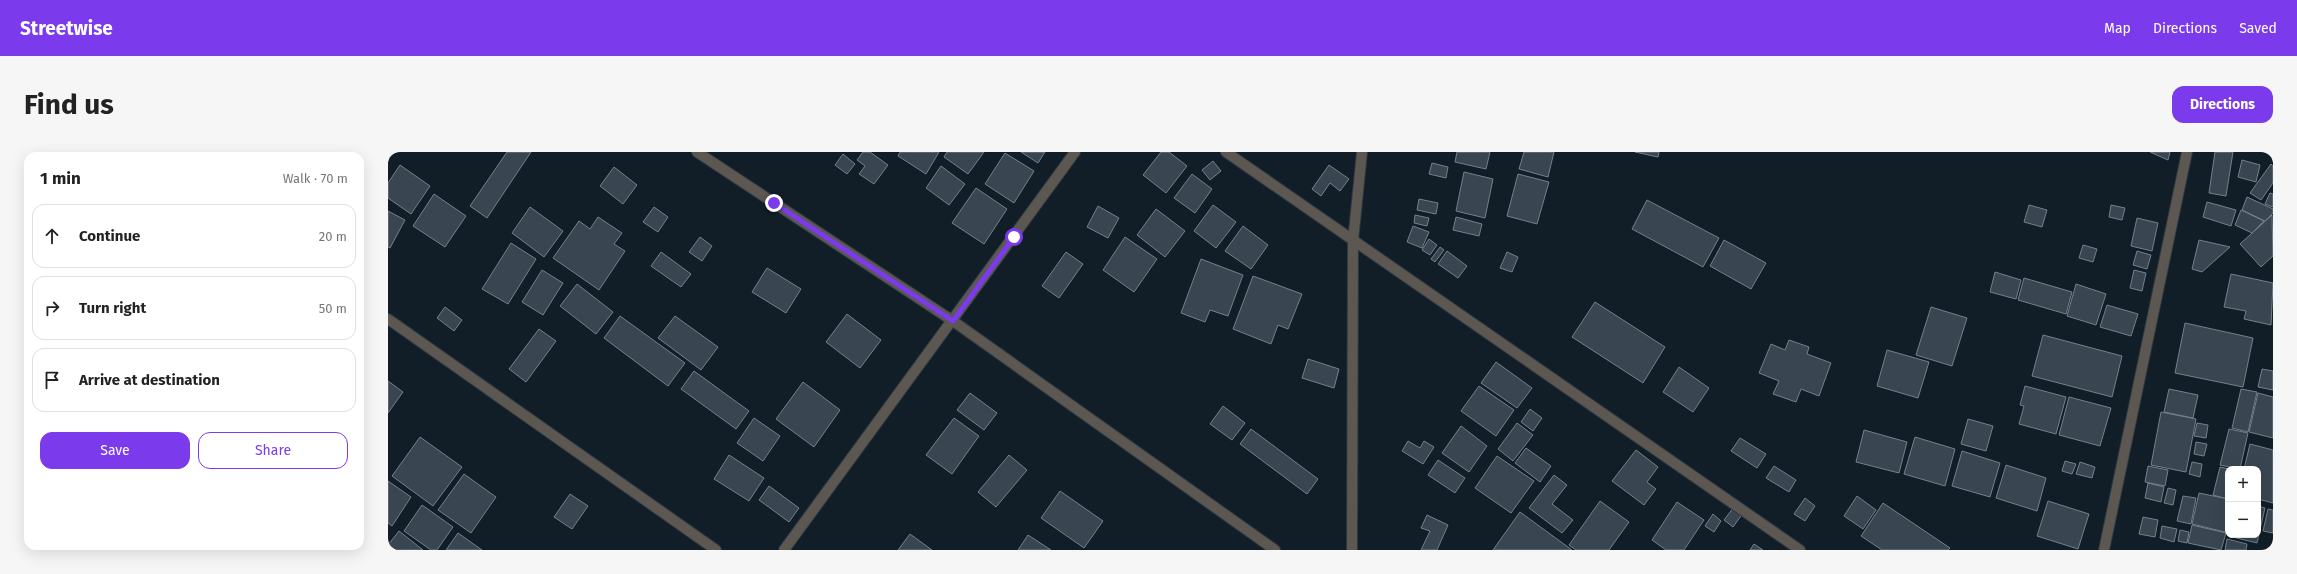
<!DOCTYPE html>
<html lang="en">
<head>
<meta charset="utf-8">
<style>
  :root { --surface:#fff; --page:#f6f6f6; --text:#222; --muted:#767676; --line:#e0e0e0; --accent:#7c3aed }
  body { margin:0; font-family:"Fira Sans",sans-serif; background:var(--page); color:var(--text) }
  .controls { position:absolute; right:12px; bottom:12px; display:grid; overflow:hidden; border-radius:8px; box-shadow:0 4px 16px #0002 }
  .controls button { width:36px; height:36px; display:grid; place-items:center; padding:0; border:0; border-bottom:1px solid var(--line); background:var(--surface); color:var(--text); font:20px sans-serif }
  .stop { position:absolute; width:12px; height:12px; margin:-9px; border:3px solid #7c3aed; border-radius:50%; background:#fff }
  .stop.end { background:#7c3aed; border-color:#fff; box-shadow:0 1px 4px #0008 }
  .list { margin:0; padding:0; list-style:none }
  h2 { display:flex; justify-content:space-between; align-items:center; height:52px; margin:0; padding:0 16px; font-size:17px }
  h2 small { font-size:13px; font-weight:400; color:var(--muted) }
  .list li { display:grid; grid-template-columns:26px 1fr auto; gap:12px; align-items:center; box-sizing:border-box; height:64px; margin:0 8px 8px; padding:0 8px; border:1px solid var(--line); border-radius:12px }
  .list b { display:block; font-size:15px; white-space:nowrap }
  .list em { font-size:13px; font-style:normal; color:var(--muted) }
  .actions { display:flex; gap:8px; padding:12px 16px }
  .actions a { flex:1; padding:9px 0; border:1px solid var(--accent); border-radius:12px; text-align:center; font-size:14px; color:var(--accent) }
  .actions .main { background:var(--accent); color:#fff }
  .icon { flex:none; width:22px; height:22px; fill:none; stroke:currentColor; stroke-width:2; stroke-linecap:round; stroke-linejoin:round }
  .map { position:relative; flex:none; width:1885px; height:398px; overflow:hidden; border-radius:12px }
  header { display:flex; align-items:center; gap:24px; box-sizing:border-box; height:56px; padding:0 20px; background:var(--accent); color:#fff }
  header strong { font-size:19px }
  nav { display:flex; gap:22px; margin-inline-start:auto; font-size:14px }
  .intro { display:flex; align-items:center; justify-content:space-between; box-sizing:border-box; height:96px; padding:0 24px }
  h1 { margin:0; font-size:28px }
  .button { padding:10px 18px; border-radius:12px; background:var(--accent); color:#fff; font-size:14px; font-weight:700 }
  main { display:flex; gap:24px; padding:0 24px }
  aside { flex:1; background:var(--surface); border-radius:12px; box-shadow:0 4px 16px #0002 }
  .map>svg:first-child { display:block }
</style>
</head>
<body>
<header>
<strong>Streetwise</strong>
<nav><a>Map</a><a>Directions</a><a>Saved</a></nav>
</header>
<div class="intro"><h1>Find us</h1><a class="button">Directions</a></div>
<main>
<aside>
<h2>1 min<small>Walk · 70 m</small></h2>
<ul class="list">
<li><svg class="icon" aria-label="ahead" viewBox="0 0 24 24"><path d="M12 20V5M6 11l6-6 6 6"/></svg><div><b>Continue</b></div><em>20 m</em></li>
<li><svg class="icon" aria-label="right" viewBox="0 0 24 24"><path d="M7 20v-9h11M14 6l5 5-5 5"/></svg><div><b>Turn right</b></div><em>50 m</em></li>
<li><svg class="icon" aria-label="arrive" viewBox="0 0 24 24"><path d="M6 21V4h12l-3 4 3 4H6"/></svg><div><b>Arrive at destination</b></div></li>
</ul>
<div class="actions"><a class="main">Save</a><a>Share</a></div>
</aside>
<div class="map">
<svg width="1885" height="398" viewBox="0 0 1885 398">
  <rect width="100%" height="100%" fill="#111e27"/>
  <!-- building -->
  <path fill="#394651" stroke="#72818d" d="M119 0H143L99 66 82 54Z
    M475 0H482L500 13 486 32 471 22 477 14 469 8Z
    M512 0H551L538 22 510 4Z
    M559 0H596L580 22 556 5Z
    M633 0H657L650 11Z
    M773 0H781L799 14 778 41 755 23Z
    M1069 0H1102L1098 17 1067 10Z
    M1136 0H1166L1160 25 1131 17Z
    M1247 0H1271L1270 5Z
    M1762 0H1782L1780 8Z
    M1827 0H1845L1838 44 1821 41Z
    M617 1 646 19 626 51 597 32Z
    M455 2 467 12 459 22 447 13Z
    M1854 8 1872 13 1868 30 1850 25Z
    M825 9 833 19 822 28 814 18Z
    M1044 11 1060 15 1058 26 1041 22Z
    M1883 12 1885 14V31L1873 48 1862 41Z
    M12 13 42 34 23 62 0 46V31Z
    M941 13 961 27 952 39 942 31 933 44 924 37Z
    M553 14 577 32 561 53 538 36Z
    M226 15 249 33 235 52 212 34Z
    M1076 20 1105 27 1097 66 1068 59Z
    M804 22 824 37 807 61 786 46Z
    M1130 22 1161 30 1149 72 1119 64Z
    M588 36 619 57 596 92 564 71Z
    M1882 41 1885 42V55L1877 52Z
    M46 42 78 64 57 95 25 74Z
    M1859 45 1885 57V61L1877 69 1854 58Z
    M1031 47 1050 51 1048 62 1029 58Z
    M1259 48 1331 86 1315 115 1244 77Z
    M1819 50 1848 58 1843 74 1815 65Z
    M825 53 848 70 828 96 806 79Z
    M1641 53 1659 58 1654 75 1636 70Z
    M1723 53 1737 56 1734 68 1721 65Z
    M710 54 731 66 720 86 699 75Z
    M142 55 175 79 156 105 124 81Z
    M266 55 280 65 270 80 255 70Z
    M768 57 797 79 777 105 749 83Z
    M1853 58 1876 69 1864 81 1847 73Z
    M0 59 17 68 2 96 0 95Z
    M1027 63 1041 66 1039 74 1026 71Z
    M1884 63 1885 104 1873 115 1852 92Z
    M210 65 234 81 226 92 237 99 211 138 165 106 191 69 202 77Z
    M1068 65 1094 72 1091 84 1065 78Z
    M1749 66 1770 71 1764 99 1743 94Z
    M855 74 880 93 863 117 837 99Z
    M1025 74 1041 80 1034 96 1019 90Z
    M312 85 324 94 314 109 301 100Z
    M737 85 769 107 746 140 715 118Z
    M1041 87 1049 93 1042 103 1034 98Z
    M1336 88 1378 111 1363 137 1322 114Z
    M1811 88 1842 95 1814 120 1804 117Z
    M123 91 148 107 120 152 94 137Z
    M1695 93 1709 97 1705 110 1691 106Z
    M1052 95 1056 98 1047 110 1043 107Z
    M1059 99 1079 114 1070 126 1050 112Z
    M1749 99 1763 103 1759 117 1745 113Z
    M273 100 303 122 293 135 263 114Z
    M678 100 695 112 671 146 654 134Z
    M1119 100 1130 105 1124 120 1112 116Z
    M813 107 855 123 840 164 822 158 817 170 793 161Z
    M379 116 413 137 398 161 364 140Z
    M154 118 175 131 155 163 134 150Z
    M1746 118 1758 121 1754 139 1742 136Z
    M1607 120 1633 128 1628 147 1602 140Z
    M1843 122 1885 131 1883 173 1856 167 1858 159 1836 155Z
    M865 124 914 142 900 177 890 173 883 192 845 177Z
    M1636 126 1684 140 1678 162 1630 148Z
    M189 132 225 160 208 182 172 154Z
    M1688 132 1718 142 1708 173 1679 164Z
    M1207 150 1277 195 1255 231 1184 185Z
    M1719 153 1750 162 1743 184 1712 175Z
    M57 155 74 168 66 179 49 166Z
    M1543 155 1579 166 1564 214 1528 203Z
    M459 162 493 188 472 216 438 190Z
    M232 164 297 211 280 234 216 186Z
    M287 164 330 195 313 218 270 186Z
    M1797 171 1865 186 1855 235 1787 221Z
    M151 177 168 189 138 230 121 217Z
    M1655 183 1734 204 1724 245 1644 224Z
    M1401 188 1421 195 1419 202 1443 211 1431 244 1413 237 1408 250 1385 242 1391 229 1371 221 1383 192 1397 198Z
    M1499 198 1541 210 1530 246 1489 234Z
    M920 207 951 217 946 236 914 226Z
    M1108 210 1144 236 1129 256 1093 231Z
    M1291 215 1321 236 1305 260 1275 240Z
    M1874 217 1885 219V238L1870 235Z
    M306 219 361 259 348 277 293 237Z
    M0 229 15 240 0 261Z
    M415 230 452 258 426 295 388 267Z
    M1091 234 1126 258 1108 284 1073 259Z
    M1637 234 1678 245 1668 282 1631 272 1636 254 1632 253Z
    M1781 237 1810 243 1805 266 1776 260Z
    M1853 237 1869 240 1860 280 1844 276Z
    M582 241 609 261 596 278 569 258Z
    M1870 241 1885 245V286L1861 280Z
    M1681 245 1723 256 1712 294 1671 283Z
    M835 254 857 271 844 288 822 272Z
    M1142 257 1154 266 1145 279 1133 270Z
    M1773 260 1808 267 1798 320 1763 313Z
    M366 266 392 284 375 309 349 291Z
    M566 266 591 284 564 322 538 303Z
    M1580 267 1605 274 1598 299 1573 292Z
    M1129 271 1145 283 1125 309 1110 297Z
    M1809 271 1820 273 1818 286 1806 284Z
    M1073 274 1099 294 1081 320 1054 301Z
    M863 277 930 327 919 342 852 292Z
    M1841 277 1860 281 1852 317 1832 313Z
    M1476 278 1519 290 1511 321 1468 310Z
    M32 285 74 315 45 354 4 324Z
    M1527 285 1567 297 1557 334 1516 322Z
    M1352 286 1378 302 1369 316 1343 299Z
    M1020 289 1032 296 1036 289 1046 295 1035 312 1014 299Z
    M1808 290 1819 292 1816 304 1806 302Z
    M1862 292 1885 298V351L1870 347V317H1856Z
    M1138 296 1163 314 1152 330 1127 311Z
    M1248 298 1270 315 1259 330 1268 337 1256 353 1224 329Z
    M1574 299 1612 311 1602 345 1564 334Z
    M341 303 376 326 361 349 326 327Z
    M621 303 639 318 608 355 590 340Z
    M1109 304 1146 329 1123 361 1087 336Z
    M1050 308 1077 326 1067 341 1040 323Z
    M1677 309 1688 312 1684 322 1674 319Z
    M1692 310 1707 315 1704 326 1688 322Z
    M1804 310 1814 312 1812 325 1801 322Z
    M1618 313 1658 326 1649 359 1608 346Z
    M1386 314 1408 328 1401 340 1378 326Z
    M1760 314 1780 318 1777 334 1757 330Z
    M1832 315 1841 317 1840 347 1825 343Z
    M76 322 108 345 83 381 50 358Z
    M1166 323 1179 333 1164 352 1185 368 1174 381 1141 356Z
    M0 329 23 345 4 374 0 371Z
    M1760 331 1776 335 1773 350 1757 346Z
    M381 334 411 356 401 370 371 348Z
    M1780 336 1788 338 1785 353 1776 351Z
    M672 339 715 369 696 396 653 366Z
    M1811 341 1840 347V369L1837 380 1804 372Z
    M182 342 200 354 184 377 166 365Z
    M1469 344 1488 358 1475 377 1456 364Z
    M1795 344 1808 346 1803 372 1789 369Z
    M1417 346 1427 354 1417 369 1406 362Z
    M1212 349 1241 370 1221 398H1188L1181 393Z
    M1660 349 1701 362 1690 397 1649 384Z
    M1289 350 1316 368 1296 398H1278L1264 388Z
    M1495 351 1562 396 1560 398H1494L1473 384Z
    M34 353 65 375 49 398H43L16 379Z
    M1870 354 1877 356 1869 391 1840 384 1870 383Z
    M1346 355 1355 361 1345 375 1336 368Z
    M1880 357 1885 358V381L1875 379Z
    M1132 360 1184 398H1105Z
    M1325 362 1333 369 1326 380 1317 374Z
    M1039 363 1060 373 1049 398H1033L1042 379 1033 376Z
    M1755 365 1770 368 1767 385 1751 382Z
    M1804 373 1838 381 1833 398 1800 391Z
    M1774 374 1789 377 1786 390 1772 386Z
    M1792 378 1801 380 1799 391 1790 389Z
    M11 379 35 398H0V393Z
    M70 381 94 398H58Z
    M522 382 544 398H510Z
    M640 383 663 398H630Z
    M1839 387 1859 392 1858 398H1837Z
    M1366 392 1375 398H1362Z"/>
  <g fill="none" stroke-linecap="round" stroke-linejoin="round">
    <defs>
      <path id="minor" d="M838 0 1412 398
        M0 167 328 398
        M396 398 687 0
        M964 398 965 89 974 0
        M1716 398 1799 0"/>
      <path id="tertiary" d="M309 0 565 169 887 398"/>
    </defs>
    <!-- minor casing -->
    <use href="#minor" stroke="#2d3942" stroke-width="12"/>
    <!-- tertiary casing -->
    <use href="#tertiary" stroke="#2d3942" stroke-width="12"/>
    <!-- minor -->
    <use href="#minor" stroke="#5c5751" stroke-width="10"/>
    <!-- tertiary -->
    <use href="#tertiary" stroke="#5c5751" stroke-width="10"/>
  </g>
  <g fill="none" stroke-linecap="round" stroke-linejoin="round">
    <!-- route -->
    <path stroke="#7c3aed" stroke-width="5" d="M386 51 565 169 626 85"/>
  </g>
</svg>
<div class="controls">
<button>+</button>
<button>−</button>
</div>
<div class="stop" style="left:626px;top:85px"></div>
<div class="stop end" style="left:386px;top:51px"></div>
</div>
</main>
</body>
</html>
